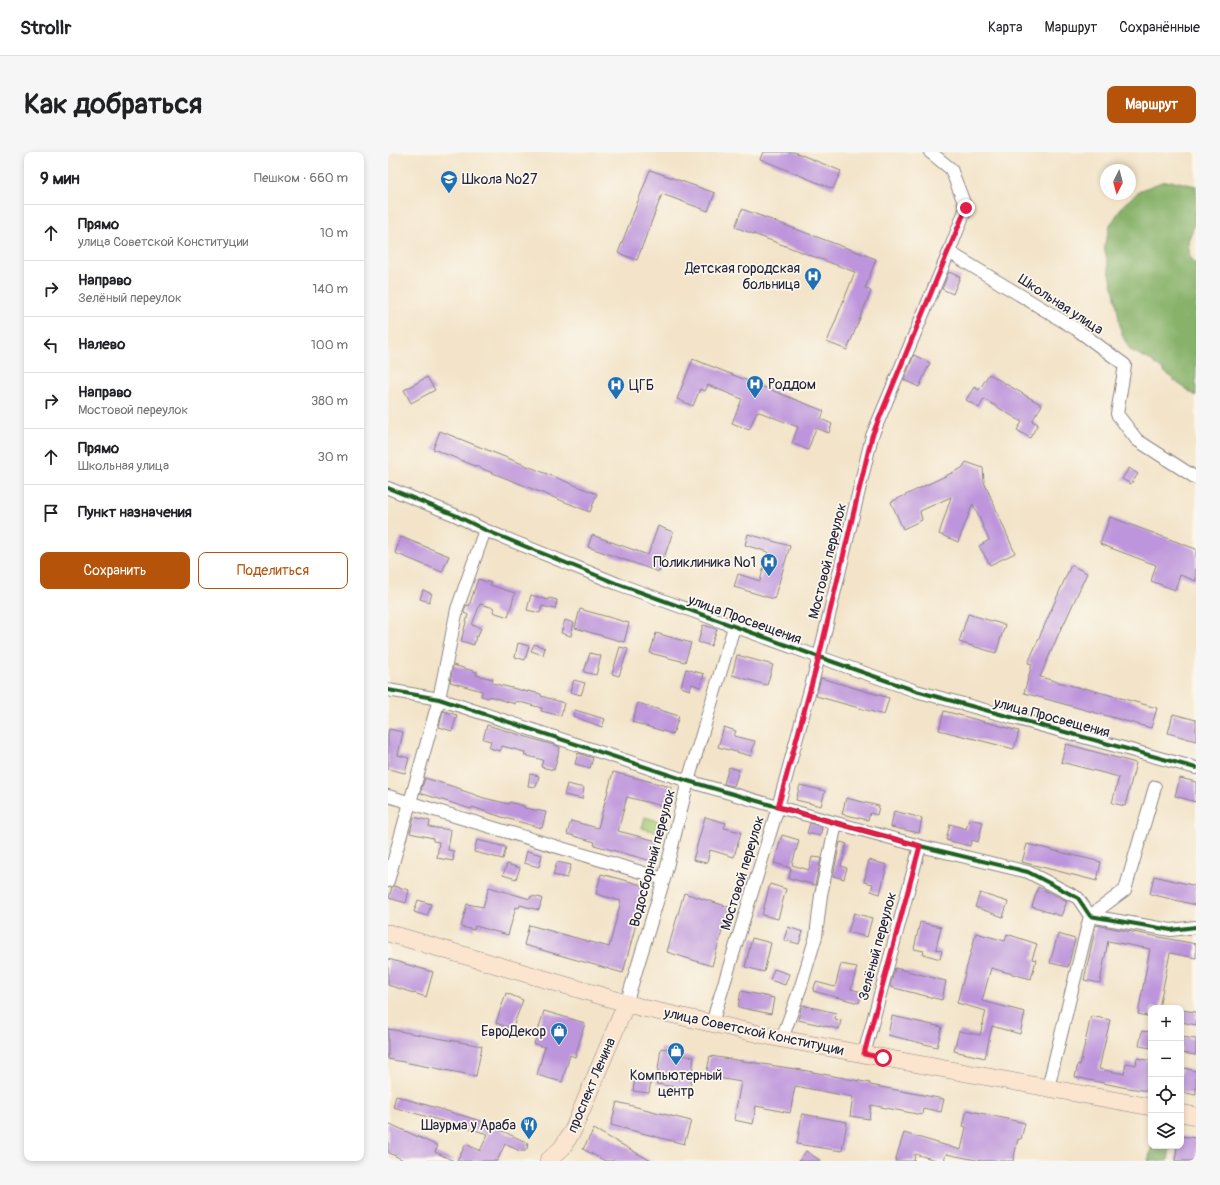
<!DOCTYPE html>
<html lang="ru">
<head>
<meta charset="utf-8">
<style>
  :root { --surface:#fff; --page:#f6f6f6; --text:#202124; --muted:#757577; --line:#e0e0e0; --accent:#b45309 }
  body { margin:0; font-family:Pangolin,sans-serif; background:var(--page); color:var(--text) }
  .controls { position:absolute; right:12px; bottom:12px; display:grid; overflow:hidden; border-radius:8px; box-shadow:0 2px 6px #0003 }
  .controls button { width:36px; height:36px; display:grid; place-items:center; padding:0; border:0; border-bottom:1px solid var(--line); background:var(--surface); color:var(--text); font:20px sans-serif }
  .compass { position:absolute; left:712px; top:12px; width:36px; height:36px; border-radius:50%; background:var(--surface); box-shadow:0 2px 6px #0003; rotate:186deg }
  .stop { position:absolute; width:12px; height:12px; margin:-9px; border:3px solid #e11d48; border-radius:50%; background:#fff }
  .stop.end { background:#e11d48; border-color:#fff; box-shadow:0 1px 4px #0008 }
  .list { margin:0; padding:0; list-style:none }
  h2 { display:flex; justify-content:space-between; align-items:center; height:52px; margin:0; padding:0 16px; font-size:17px }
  h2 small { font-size:13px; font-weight:400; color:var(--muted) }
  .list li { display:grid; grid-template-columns:26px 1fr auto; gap:12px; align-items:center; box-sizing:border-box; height:56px; padding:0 16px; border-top:1px solid var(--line) }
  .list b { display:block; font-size:15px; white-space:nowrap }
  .list p { margin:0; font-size:13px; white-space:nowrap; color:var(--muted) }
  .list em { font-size:13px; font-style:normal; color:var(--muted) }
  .actions { display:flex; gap:8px; padding:12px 16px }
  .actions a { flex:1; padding:9px 0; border:1px solid var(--accent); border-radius:8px; text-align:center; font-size:14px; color:var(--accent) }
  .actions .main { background:var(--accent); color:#fff }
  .icon { flex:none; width:22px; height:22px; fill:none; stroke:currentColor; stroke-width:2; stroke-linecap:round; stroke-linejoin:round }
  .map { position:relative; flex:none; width:808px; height:1009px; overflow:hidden; border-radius:8px }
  header { display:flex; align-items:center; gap:24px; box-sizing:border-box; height:56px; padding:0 20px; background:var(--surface); border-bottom:1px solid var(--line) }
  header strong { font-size:19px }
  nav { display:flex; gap:22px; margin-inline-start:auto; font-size:14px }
  .intro { display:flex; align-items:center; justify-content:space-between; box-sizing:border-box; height:96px; padding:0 24px }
  h1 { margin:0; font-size:28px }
  .button { padding:10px 18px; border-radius:8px; background:var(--accent); color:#fff; font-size:14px; font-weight:700 }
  main { display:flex; gap:24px; padding:0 24px }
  aside { flex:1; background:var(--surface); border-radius:8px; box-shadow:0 2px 6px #0003 }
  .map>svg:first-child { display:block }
</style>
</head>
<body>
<header>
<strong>Strollr</strong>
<nav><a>Карта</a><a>Маршрут</a><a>Сохранённые</a></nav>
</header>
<div class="intro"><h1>Как добраться</h1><a class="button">Маршрут</a></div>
<main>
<aside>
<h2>9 мин<small>Пешком · 660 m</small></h2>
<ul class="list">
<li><svg class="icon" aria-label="ahead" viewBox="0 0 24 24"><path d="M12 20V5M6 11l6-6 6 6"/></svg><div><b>Прямо</b><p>улица Советской Конституции</p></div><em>10 m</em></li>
<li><svg class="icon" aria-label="right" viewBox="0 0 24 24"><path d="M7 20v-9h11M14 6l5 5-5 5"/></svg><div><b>Направо</b><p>Зелёный переулок</p></div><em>140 m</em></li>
<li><svg class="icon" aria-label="left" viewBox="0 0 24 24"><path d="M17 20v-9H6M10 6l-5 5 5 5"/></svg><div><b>Налево</b></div><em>100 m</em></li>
<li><svg class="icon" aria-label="right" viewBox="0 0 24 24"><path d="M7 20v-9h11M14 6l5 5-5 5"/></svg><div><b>Направо</b><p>Мостовой переулок</p></div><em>380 m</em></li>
<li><svg class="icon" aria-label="ahead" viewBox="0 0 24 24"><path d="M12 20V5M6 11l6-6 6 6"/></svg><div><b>Прямо</b><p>Школьная улица</p></div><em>30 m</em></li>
<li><svg class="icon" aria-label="arrive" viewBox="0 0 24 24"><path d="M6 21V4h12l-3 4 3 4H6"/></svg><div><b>Пункт назначения</b></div></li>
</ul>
<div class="actions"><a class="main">Сохранить</a><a>Поделиться</a></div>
</aside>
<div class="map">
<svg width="808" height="1009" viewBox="0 0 808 1009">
  <rect width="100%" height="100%" fill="#fbf7ec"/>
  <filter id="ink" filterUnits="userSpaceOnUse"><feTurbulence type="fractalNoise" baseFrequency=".025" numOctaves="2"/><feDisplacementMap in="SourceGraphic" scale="8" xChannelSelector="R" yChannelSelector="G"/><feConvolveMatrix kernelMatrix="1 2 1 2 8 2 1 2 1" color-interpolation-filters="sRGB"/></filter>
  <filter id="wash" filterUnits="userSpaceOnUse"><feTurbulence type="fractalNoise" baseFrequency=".012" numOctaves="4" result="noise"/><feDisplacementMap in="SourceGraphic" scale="16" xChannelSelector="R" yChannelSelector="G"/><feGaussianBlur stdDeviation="0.9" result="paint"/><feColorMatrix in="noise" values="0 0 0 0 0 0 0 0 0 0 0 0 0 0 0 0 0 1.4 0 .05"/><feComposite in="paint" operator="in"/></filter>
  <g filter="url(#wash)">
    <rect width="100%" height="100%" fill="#f3e4c9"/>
    <!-- green -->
    <path fill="#abd07a" stroke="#66795a" d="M257 665 270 669 267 680 254 676Z"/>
    <!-- forest -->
    <path fill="#88b26a" stroke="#556a52" d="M786 29 808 34V69L800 89 802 105 808 111V244L788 230 764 209 742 198 733 181 729 154 716 94 722 74 735 53 753 38 774 30Z
      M764 994H782L780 1009H760Z"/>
    <g id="blocks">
      <!-- building -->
      <path fill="#bd95dc" d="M375 0H406L453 19 445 37 372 7Z
        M262 18 327 41 320 59 274 42 249 108 230 101Z
        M354 57 488 107 477 136 483 139 459 198 439 190 467 120 347 75Z
        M561 120 572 125 565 142 554 137Z
        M526 203 542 211 531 235 516 228Z
        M305 207 436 259 433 267 444 272 441 281 428 276 420 298 404 291 410 275 369 259 361 278 344 271 354 247 320 233 317 239 312 237 305 254 289 247Z
        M601 222 654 253 644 269 650 272 642 286 629 278 634 270 596 247 591 256 578 248 586 235 591 238Z
        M39 225 47 238 23 251 16 238Z
        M52 279 209 342 202 360 45 297Z
        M578 310 595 316 596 330 627 401 602 413 591 394 601 388 585 352 570 390 551 382 563 345 532 359 534 368 515 377 503 350 574 316Z
        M741 316 750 322 743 332 734 327Z
        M722 365 808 397V429L792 423 787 438 763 429 768 413 712 392Z
        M270 374 285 380 271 420 200 395 204 383 260 403Z
        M360 382 402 394 386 447 346 435 350 422 372 429 380 400 357 393Z
        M13 385 61 404 54 420 7 401Z
        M683 413 699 421 675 474H674L652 525 696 537V536L769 556 763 576 636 541 644 512 640 511Z
        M90 427 103 431 102 433 127 441 120 465 105 460 106 456 92 452 84 473 93 476 90 484H88L86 493 73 489 80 463 76 461V459L78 453 81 454Z
        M35 438 44 442 41 450 32 447Z
        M143 443 160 448 161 446 169 448 167 457 154 454 152 461 139 458Z
        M192 457 241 471 236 490 187 476Z
        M580 462 617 473 608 501 571 490Z
        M177 468 186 471 183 484 173 481Z
        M315 473 329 477 323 494 310 490Z
        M268 481 303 491 297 510 262 501Z
        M130 491 141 494 137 508 127 505Z
        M146 492 157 496 155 503 143 499Z
        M232 495 240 497 231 524 224 522Z
        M202 501 213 504 208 523 196 520Z
        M349 503 385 513 379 533 344 523Z
        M65 513 89 520 88 523 105 527 104 531 140 540V539L153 542V544L176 551 173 564 153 559 154 556 128 549 127 552 101 544V546L93 544 94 539 62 530Z
        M298 517 316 522 312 535 304 532 302 538 293 535Z
        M433 526 501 546 496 563 428 544Z
        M186 528 197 531 193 543 182 540Z
        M250 551 291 564 285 582 244 570Z
        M187 558 217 567 214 575 185 564Z
        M55 559 69 563 64 579 51 575Z
        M556 559 631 579 626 597 551 578Z
        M785 562 808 568V589L780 581Z
        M99 573 172 595 166 618 153 615 155 608 136 603 137 600 114 594 112 599 101 596 103 589 95 587Z
        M336 575 348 579 346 584 367 589 363 604 330 595Z
        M1 577 15 580 10 603 21 606 17 621 0 617V582Z
        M678 592 748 611 737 654 724 651 731 625 673 610Z
        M190 601 205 606 202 616 187 612Z
        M341 615 351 618 346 634 336 632Z
        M225 620 283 635 278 655 239 645 230 679 269 689 264 709 206 693 207 690 179 682 183 669 210 676Z
        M142 622 151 624 148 635 140 634Z
        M37 626 73 637V638L96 646 121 652V650L136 654V656L158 660 154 676 117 666 84 655 83 657 32 641Z
        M792 626 808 630V650L787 644Z
        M179 632 196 636 194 647 176 643Z
        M412 633 437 639 433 654 408 648Z
        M458 646 491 654 489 663 482 661 480 668 454 662Z
        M506 659 534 666 531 681 503 675Z
        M26 665 42 669 41 675 63 678 60 698 66 699 65 709 49 706 51 690 45 689V686L22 681Z
        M317 665 338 671 336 676 353 680 346 705 322 698 319 711 305 708Z
        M581 667 595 670 590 690 584 688 582 694 558 688 562 672 578 677Z
        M422 671 434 675 432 684 419 681Z
        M394 683 411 688 404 713 421 718 424 705 433 706 427 733 401 726 403 716 386 711Z
        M89 688 118 695 115 707 86 700Z
        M452 690 459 692 453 714 459 716 456 727 445 724Z
        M639 692 713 710 709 729 634 710Z
        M139 699 154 703 151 715 136 711Z
        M481 708 499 713 492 742 483 739 485 732 476 730Z
        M169 710 183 713 179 726 165 723Z
        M119 712 132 716 128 727 115 723Z
        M213 722 258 734 235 821 136 793 141 773 221 795 233 749 208 742Z
        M766 724 808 734V753L762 742Z
        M382 732 398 737 390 767 374 763Z
        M6 734 21 738 18 751 1 746 4 735Z
        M101 735 142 747 143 744 154 746 151 758 132 753 131 756 128 755 120 783 87 774 86 778 73 775 79 752 95 755Z
        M650 735 679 749 673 764 644 755Z
        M296 741 341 755 324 814 279 800Z
        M592 741 620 750 615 765 587 755Z
        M30 748 43 752 39 764 26 760Z
        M466 761 484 766 479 785 460 780Z
        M532 770 553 775 548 797 554 799 552 807 535 802 536 799 526 797Z
        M708 773 808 792V806L782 801 771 856H763V865L750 862 762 797 720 789 712 831 696 828Z
        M400 775 415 780 411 792 396 788Z
        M588 781 617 789 619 782 649 792 644 807 648 808 643 827 603 816 594 849 637 860 632 882 604 874 597 906 566 899 571 879 592 883 598 859 569 851Z
        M670 782 687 787 680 815 662 811Z
        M364 786 383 791 376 820 357 815Z
        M0 807 45 820 38 845 0 833Z
        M453 812 469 815 463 837 474 840 471 851 425 839 428 830 447 835Z
        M507 816 558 829 554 848 502 835Z
        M386 817 401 822 397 833 382 828Z
        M353 839 386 846 383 862 350 855Z
        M118 841 135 848 124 877 108 871Z
        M414 853 448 861 447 867 453 868 451 877 410 868Z
        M793 858 808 860V873L793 870Z
        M156 859 197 871 187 905 182 903 174 930 149 923 157 895 146 892Z
        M504 864 554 875 549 895 500 883Z
        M703 864 722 868 711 917 736 922 738 911 748 913 749 906 763 909 760 939 734 935 687 925 690 912 692 913Z
        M0 877 94 894 88 924 0 907Z
        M754 879 763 880V896L751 894Z
        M793 885 808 887V903L793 901Z
        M273 896 292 899 291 903 306 905 302 937 268 932Z
        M322 904 414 918 482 931V933L556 947 553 960 535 956 534 963 483 953 481 967 462 964 465 945 407 934 402 961 368 954 365 972 346 968 353 930 318 924Z
        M793 915 808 919V943L793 940Z
        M247 926 263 928 261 941 245 939Z
        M8 944 113 975 112 978 140 991 139 997 137 999H132L117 992 109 1009H69L78 992 92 999 100 982 5 955Z
        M229 950 303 969 296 992 223 973Z
        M579 958 637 971 633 987H630L625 1009H593L558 1002 556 1009H551L527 1002 526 1009H507L516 981 573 998 578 975 575 974Z
        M414 962 459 970 454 999 409 992Z
        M0 971 50 994 47 1000 66 1009H17L0 1000Z
        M206 977 263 1009H217L195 997Z
        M793 984 808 986V1009H787L789 994H793Z
        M418 999 433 1009H411Z"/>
    </g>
  </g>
  <g filter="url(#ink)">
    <use href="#blocks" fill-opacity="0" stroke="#8a8382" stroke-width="1"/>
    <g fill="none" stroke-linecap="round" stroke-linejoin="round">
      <defs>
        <path id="minor" d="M542 0 563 17 578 56 561 100 688 177 737 213 729 262 749 288 808 326
          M0 336 67 363 97 378 230 432 431 505 528 539 808 616
          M0 538 51 547 300 629 390 655 532 694 640 720 690 746 702 764 783 778 808 775
          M0 644 276 727
          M0 729 51 547 69 457 97 378
          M238 852 276 727 300 629 346 475
          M324 871 390 655 431 505 484 284 561 100
          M394 887 413 834 428 784 433 743 448 671
          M476 902 532 694
          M660 936 702 764 737 738 767 635"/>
        <path id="secondary" d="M0 781 255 856 394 887 763 955
          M793 961 808 964
          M160 1009 174 996 185 978 238 852"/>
      </defs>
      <!-- minor casing -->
      <use href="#minor" stroke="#8a8382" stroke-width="14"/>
      <!-- secondary casing -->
      <use href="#secondary" stroke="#8a8382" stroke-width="18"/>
      <!-- minor -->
      <use href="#minor" stroke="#fff" stroke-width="12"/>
      <!-- secondary -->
      <use href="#secondary" stroke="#fbe5cf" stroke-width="17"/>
      <defs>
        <path id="cycleway" d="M0 336 67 363 97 378 230 432 431 505 528 539 808 616
          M0 538 51 547 300 629 390 655 532 694 640 720 690 746 702 764 783 778 808 775"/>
      </defs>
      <!-- cycleway casing -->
      <use href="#cycleway" stroke="#fbf7ec" stroke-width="6"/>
      <!-- cycleway -->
      <use href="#cycleway" stroke="#1b5e20" stroke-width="4"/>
    </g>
  </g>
  <g fill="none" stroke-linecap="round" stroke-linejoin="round" filter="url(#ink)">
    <!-- route -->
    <path stroke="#e11d48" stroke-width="5" d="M495 906 476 902 532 694 390 655 431 505 484 284 578 56"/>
  </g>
  <!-- icons -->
  <defs>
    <symbol id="school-pin" viewBox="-11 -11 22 30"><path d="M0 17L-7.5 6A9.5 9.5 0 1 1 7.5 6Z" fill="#1f6fb2" stroke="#fbf7ec"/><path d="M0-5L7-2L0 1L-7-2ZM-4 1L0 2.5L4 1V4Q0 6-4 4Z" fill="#fff"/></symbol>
    <symbol id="hospital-pin" viewBox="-11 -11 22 30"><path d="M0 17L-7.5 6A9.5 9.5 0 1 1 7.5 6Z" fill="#1f6fb2" stroke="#fbf7ec"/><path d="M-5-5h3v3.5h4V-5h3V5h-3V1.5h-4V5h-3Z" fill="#fff"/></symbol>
    <symbol id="shop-pin" viewBox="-11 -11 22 30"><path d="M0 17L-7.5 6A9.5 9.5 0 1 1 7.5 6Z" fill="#1f6fb2" stroke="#fbf7ec"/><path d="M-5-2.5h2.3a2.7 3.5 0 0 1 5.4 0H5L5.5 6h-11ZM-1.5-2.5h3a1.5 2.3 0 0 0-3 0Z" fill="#fff"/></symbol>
    <symbol id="restaurant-pin" viewBox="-11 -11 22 30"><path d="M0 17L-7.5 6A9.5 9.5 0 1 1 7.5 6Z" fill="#1f6fb2" stroke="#fbf7ec"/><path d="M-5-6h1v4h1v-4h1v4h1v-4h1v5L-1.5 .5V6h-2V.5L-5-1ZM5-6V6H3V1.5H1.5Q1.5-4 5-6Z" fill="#fff"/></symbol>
  </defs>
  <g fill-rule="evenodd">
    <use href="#school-pin" x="51" y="17" width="20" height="27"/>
    <use href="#hospital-pin" x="415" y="114" width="20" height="27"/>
    <use href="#hospital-pin" x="357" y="222" width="20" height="27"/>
    <use href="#hospital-pin" x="218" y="223" width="20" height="27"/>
    <use href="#hospital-pin" x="371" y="400" width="20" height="27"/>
    <use href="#shop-pin" x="161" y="869" width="20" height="27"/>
    <use href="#shop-pin" x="278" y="889" width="20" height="27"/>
    <use href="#restaurant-pin" x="131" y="963" width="20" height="27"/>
  </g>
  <g text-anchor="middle" stroke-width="3.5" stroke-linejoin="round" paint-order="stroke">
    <!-- poi labels -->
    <g font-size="14" fill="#22223b" stroke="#fbf7ec" text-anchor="end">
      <text x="74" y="32" text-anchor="start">Школа №27</text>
      <text x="412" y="121">Детская городская<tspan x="412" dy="16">больница</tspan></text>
      <text x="380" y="237" text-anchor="start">Роддом</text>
      <text x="241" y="238" text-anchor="start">ЦГБ</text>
      <text x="368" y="415">Поликлиника №1</text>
      <text x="158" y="884">ЕвроДекор</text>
      <text x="288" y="928" text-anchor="middle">Компьютерный<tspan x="288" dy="16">центр</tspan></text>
      <text x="128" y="978">Шаурма у Араба</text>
    </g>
    <!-- street labels -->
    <g font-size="14" fill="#22223b" stroke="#fbf7ec">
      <text transform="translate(673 152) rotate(33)" y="5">Школьная улица</text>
      <text transform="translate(439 409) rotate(-76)" y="5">Мостовой переулок</text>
      <text transform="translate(357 467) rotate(20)" y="5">улица Просвещения</text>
      <text transform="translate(664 565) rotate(15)" y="5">улица Просвещения</text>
      <text transform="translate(264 706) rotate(-75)" y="5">Водосборный переулок</text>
      <text transform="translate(354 721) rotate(-73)" y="5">Мостовой переулок</text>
      <text transform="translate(489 794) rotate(-75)" y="5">Зелёный переулок</text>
      <text transform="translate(366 879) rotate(12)" y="5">улица Советской Конституции</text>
      <text transform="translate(203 933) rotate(-67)" y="5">проспект Ленина</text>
    </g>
  </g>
</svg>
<div class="controls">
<button>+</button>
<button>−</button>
<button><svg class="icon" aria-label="locate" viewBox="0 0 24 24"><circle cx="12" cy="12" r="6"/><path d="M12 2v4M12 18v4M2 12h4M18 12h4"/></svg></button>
<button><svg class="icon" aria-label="layers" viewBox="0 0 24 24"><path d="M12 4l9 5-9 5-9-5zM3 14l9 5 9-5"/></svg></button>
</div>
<svg class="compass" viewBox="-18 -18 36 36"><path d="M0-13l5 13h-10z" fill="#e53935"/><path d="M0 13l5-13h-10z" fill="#757577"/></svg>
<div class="stop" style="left:495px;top:906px"></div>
<div class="stop end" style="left:578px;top:56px"></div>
</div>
</main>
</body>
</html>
